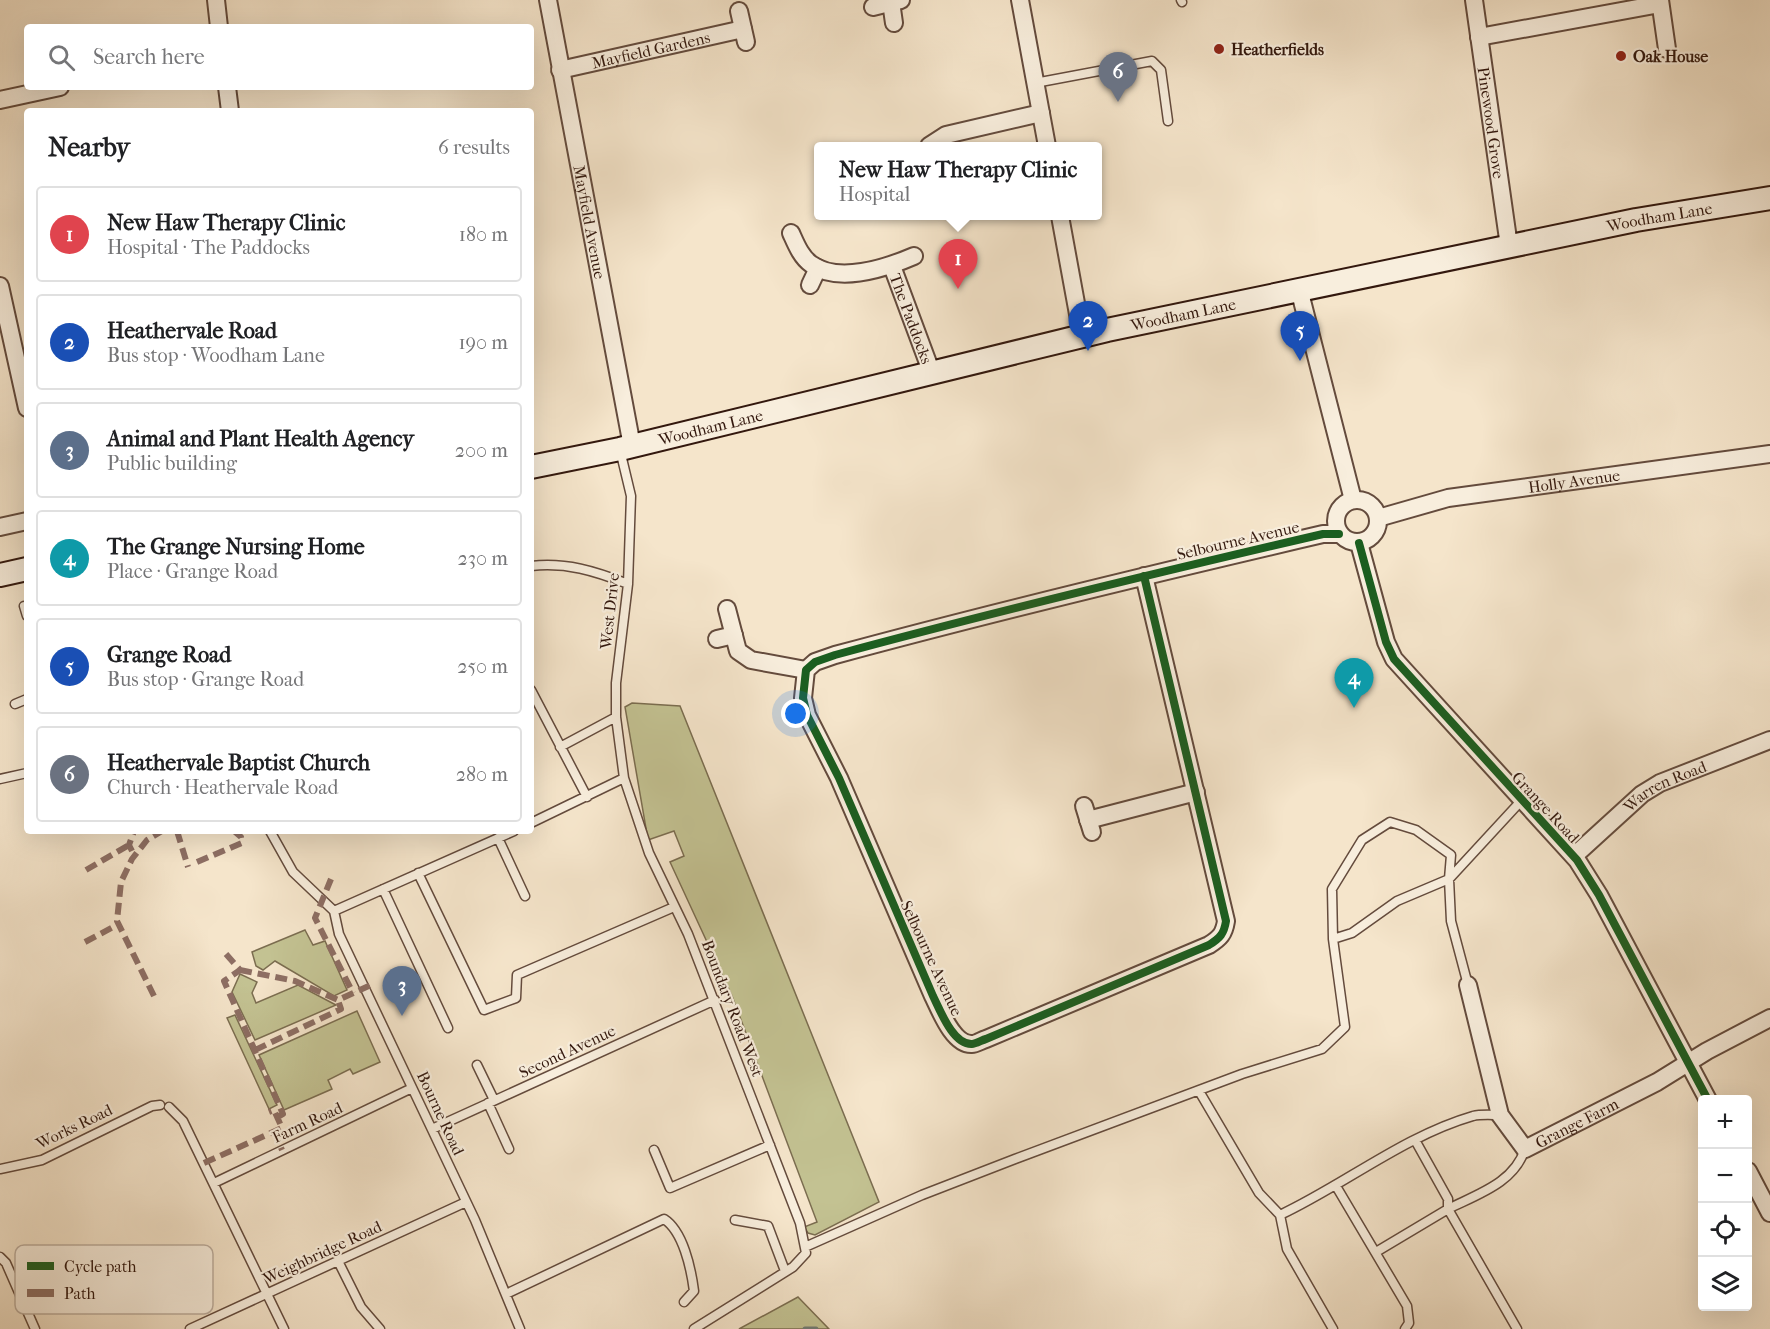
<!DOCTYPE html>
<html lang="en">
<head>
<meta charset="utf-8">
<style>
  :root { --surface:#fff; --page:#f2f2f2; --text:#202124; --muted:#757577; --line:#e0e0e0; --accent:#b45309 }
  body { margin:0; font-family:"IM FELL French Canon",serif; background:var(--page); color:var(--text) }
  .controls { position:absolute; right:18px; bottom:18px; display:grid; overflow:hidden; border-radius:6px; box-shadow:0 6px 24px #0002 }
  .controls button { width:54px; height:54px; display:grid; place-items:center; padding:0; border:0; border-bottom:2px solid var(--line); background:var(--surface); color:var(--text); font:30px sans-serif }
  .you { position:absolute; left:796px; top:714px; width:21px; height:21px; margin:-15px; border:4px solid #fff; border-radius:50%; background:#1a73e8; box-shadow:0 0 0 9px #1a73e833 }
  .badge { display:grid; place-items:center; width:39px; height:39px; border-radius:50%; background:var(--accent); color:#fff; font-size:20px; font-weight:700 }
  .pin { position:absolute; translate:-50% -50px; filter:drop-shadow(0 2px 3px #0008) }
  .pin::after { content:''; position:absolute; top:32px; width:21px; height:18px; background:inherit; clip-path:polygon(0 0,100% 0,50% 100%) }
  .popup { position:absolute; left:814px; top:142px; width:288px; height:78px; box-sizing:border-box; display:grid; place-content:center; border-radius:6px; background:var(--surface); filter:drop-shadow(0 2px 4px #0005); font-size:20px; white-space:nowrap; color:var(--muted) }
  .popup b { font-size:22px; color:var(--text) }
  .popup::after { content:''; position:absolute; left:50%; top:100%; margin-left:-12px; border:12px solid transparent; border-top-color:var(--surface) }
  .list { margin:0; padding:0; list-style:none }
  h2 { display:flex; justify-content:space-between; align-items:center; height:78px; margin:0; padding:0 24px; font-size:26px }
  h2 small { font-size:20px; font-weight:400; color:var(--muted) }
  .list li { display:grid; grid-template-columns:39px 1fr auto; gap:18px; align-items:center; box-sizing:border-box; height:96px; margin:0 12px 12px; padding:0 12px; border:2px solid var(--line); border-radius:6px }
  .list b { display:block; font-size:22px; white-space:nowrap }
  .list p { margin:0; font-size:20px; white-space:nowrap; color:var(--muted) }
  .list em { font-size:20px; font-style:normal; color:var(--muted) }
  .icon { flex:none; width:33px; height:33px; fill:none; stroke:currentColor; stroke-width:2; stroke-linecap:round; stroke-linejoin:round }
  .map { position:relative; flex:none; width:1770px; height:1329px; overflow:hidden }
  .search { position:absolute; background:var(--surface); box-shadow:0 6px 24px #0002; left:24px; top:24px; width:510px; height:66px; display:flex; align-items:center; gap:15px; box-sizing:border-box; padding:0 21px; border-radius:6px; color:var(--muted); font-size:22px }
  .panel { position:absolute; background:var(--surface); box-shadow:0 6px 24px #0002; left:24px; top:108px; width:510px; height:726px; border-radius:6px }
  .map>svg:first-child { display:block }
</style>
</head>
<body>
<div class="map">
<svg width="1770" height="1329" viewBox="0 0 1770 1329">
  <rect width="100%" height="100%" fill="#f5e5cb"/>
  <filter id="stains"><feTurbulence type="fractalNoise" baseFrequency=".00333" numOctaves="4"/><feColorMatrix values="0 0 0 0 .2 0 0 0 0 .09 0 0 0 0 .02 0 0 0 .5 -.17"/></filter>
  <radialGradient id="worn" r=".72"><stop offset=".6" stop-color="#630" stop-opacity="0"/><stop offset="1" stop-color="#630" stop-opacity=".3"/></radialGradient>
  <!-- green -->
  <path fill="#c3c292" stroke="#7b6d50" stroke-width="1.5" d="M632 703 680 706 879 1202 815 1235 808 1233 804 1227 817 1222 732 996 670 862 684 856 674 831 648 840 625 707Z
    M305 930 313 945 325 941 347 990 334 996 275 961 263 970 256 966 252 952Z
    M240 974 257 982 252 993 256 1003 298 985 336 1005 255 1040 232 992Z
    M357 1011 380 1062 353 1074 350 1069 328 1080 332 1089 284 1110 259 1055Z
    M235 1015 277 1105 269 1109 227 1018Z
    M798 1297 829 1329H739Z"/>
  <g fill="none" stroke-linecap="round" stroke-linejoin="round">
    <!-- stream -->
    <path stroke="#727c75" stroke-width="5" d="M805 1329H816"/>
    <defs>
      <path id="lane" d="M1181 0 1182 2
        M1035 83 1152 61 1161 70 1168 121
        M620 450 631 496 628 584 616 683V717L624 778 649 853 688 934 800 1223 806 1253 793 1267 694 1329
        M531 566C566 562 595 571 628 584
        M24 606 27 616
        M531 690 587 797
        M15 704 27 699
        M560 747 616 717
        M0 779 27 773
        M531 823 624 778
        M270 831 293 872 334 911
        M498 838 525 896
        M418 873 484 1010 516 998 517 975 674 907
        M383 889 448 1028
        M334 911 339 934 475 1220 520 1329
        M334 911 514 831
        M1468 985 1451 921 1449 879 1521 801
        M477 1065 494 1100
        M1199 1091 1259 1193 1280 1215C1344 1185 1404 1136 1473 1116 1481 1114 1492 1115 1500 1115
        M488 1103 509 1149
        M169 1107 183 1121 284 1329
        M432 1129 715 1000
        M654 1150 670 1188 770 1145
        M0 1169 42 1160 152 1106 160 1105
        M214 1183 412 1088
        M1336 1186 1407 1306 1409 1323 1405 1329
        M1280 1215 1287 1249 1333 1329
        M735 1220 768 1226 785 1271
        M805 1247 922 1195 1015 1159 1242 1074 1322 1049 1345 1027 1333 939 1352 933 1397 901 1449 879 1451 855 1416 830 1390 822 1362 840 1332 889 1333 939
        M1376 1252 1448 1209V1199L1415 1140
        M0 1257 6 1263 35 1329
        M338 1261 361 1307 380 1329
        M506 1294 664 1219C683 1231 691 1268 694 1291L684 1302
        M190 1329 466 1202
        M1517 1329 1448 1209C1478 1194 1514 1183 1525 1149"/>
      <g id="street">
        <path d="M216 0 219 27"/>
        <path id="s1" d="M548 0 632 446"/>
        <path d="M1020 0 1047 146"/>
        <path id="s2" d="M1474 0 1509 246"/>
        <path d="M1660 0 1667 49"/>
        <path d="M891 2 894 23"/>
        <path d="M873 7 901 0"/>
        <path d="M739 11 746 42"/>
        <path d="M1479 37 1660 4"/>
        <path id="s3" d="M560 70 743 29"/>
        <path d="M227 87 230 111"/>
        <path d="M0 100 60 87"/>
        <path d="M929 146 946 135 1041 113"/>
        <path d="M1060 216 1082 336"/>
        <path d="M791 233C796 244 801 257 811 264 838 284 886 268 914 256"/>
        <path id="s4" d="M892 266 931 371"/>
        <path d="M810 285 818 268"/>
        <path d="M0 286 27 408"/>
        <path d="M1299 289 1353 500"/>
        <circle cx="1357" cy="521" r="21"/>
        <path id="s5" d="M1378 518 1448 498 1770 454"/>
        <path d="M0 527 27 521"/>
        <path d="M1359 543 1386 642 1394 659 1577 860 1599 895 1708 1100"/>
        <path d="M1144 576 1226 921C1224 934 1220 938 1209 945L986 1039C982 1040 976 1044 972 1044 953 1045 940 1010 933 996L839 778 807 715 803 698 806 670 815 662 835 655C997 611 1160 572 1323 534H1339"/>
        <path d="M727 609 738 651 751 660 806 670"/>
        <path d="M717 639 734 635"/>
        <path d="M1084 806 1092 832"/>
        <path d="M1088 820 1196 792"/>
        <path id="s6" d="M1574 856 1642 794 1660 783 1770 740"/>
        <path id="s7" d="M1468 985 1500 1115 1525 1149 1657 1082 1707 1051 1770 1018"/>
        <path d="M1748 1171 1770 1213"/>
      </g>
      <g id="secondary">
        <path id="s8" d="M531 467 620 449 1107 330 1636 220 1770 198"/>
        <path d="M0 575 27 569"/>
      </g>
    </defs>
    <!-- lane casing -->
    <use href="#lane" stroke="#644b3d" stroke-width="11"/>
    <!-- street casing -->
    <use href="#street" stroke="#644b3d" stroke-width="20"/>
    <!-- secondary casing -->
    <use href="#secondary" stroke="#33180e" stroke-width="26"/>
    <!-- lane -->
    <use href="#lane" stroke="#f8eedd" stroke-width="8"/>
    <!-- street -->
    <use href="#street" stroke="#f8eedd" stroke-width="16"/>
    <!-- secondary -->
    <use href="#secondary" stroke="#f8eedd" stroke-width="22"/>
    <!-- quiet -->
    <path stroke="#8d6e63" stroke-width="6" stroke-dasharray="12 6" stroke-linecap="butt" d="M177 831 188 867
      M132 851 129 845 134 831
      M197 862 242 843 241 837 234 831
      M86 870 129 845
      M331 879 315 918 353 993
      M85 942 119 924
      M226 954 240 970 224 981 283 1114 278 1117
      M240 970 295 981 338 1000 375 983
      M154 996 117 921 121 882 132 859 147 840 162 831
      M255 1050 341 1009 338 1000
      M274 1131 282 1150
      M204 1163 282 1128 274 1110 269 1112"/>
    <defs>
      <path id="cycleway" d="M1359 543 1386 642 1394 659 1577 860 1599 895 1708 1100
        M1144 576 1226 921C1224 934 1220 938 1209 945L986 1039C982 1040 976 1044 972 1044 953 1045 940 1010 933 996L839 778 807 715 803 698 806 670 815 662 835 655C997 611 1160 572 1323 534H1339"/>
    </defs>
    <!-- cycleway casing -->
    <use href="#cycleway" stroke="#f8eedd" stroke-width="11"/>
    <!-- cycleway -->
    <use href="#cycleway" stroke="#1b5e20" stroke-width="8"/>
  </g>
  <!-- markers -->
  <g fill="#8f2418" stroke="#f8eedd" stroke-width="2">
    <circle cx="1219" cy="49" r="6"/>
    <circle cx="1621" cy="56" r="6"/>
  </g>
  <g text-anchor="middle" stroke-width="4.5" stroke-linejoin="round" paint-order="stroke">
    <!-- poi labels -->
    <g font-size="16" font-weight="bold" fill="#33180e" stroke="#f8eedd" text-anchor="start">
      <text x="1231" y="55">Heatherfields</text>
      <text x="1633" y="62">Oak House</text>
    </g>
    <!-- street labels -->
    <g font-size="16" fill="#33180e" stroke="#f8eedd">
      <text dy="6" stroke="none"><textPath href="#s3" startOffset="93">Mayfield Gardens</textPath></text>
      <text dy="6" stroke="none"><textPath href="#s2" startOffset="124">Pinewood Grove</textPath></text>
      <text dy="6" stroke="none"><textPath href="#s8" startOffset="1156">Woodham Lane</textPath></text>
      <text dy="6" stroke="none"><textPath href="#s1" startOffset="226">Mayfield Avenue</textPath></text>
      <text dy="6" stroke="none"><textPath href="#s8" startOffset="670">Woodham Lane</textPath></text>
      <text dy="6" stroke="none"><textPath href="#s4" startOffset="56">The Paddocks</textPath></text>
      <text dy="6" stroke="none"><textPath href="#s8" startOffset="184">Woodham Lane</textPath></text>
      <text dy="6" stroke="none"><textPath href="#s5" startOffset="200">Holly Avenue</textPath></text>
      <text transform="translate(1238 540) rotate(-13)" y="6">Selbourne Avenue</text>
      <text transform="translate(609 611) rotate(-84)" y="6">West Drive</text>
      <text dy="6" stroke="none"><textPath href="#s6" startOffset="116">Warren Road</textPath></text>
      <text transform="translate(1546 807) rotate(47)" y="6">Grange Road</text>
      <text transform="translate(932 958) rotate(65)" y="6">Selbourne Avenue</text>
      <text transform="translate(733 1008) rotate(69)" y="6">Boundary Road West</text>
      <text transform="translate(567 1051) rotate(-25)" y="6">Second Avenue</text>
      <text transform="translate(441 1113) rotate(65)" y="6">Bourne Road</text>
      <text transform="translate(307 1122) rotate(-25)" y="6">Farm Road</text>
      <text dy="6" stroke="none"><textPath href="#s7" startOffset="234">Grange Farm</textPath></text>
      <text transform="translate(74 1126) rotate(-26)" y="6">Works Road</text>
      <text transform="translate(322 1252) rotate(-25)" y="6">Weighbridge Road</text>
    </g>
  </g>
  <!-- legend -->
  <rect x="15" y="1245" width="198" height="69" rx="9" fill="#f8eedd" stroke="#bdae9f" stroke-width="1.5"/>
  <rect x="27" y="1262" width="27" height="8" fill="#1b5e20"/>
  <rect x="27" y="1289" width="27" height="8" fill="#8d6e63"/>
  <g font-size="16" fill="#33180e">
    <text x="64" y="1272">Cycle path</text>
    <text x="64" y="1299">Path</text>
  </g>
  <rect width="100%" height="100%" filter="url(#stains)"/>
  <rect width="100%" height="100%" fill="url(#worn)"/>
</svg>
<div class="controls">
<button>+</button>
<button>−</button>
<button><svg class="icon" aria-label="locate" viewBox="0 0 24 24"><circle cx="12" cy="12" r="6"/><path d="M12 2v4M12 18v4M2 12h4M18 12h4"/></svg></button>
<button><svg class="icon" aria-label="layers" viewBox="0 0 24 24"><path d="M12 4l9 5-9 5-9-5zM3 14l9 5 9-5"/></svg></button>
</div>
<div class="you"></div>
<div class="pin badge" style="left:958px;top:289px;background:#e0444e">1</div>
<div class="popup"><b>New Haw Therapy Clinic</b>Hospital</div>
<div class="pin badge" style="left:1088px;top:351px;background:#1a4fb4">2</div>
<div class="pin badge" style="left:402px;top:1016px;background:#5c6f8a">3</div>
<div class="pin badge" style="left:1354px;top:708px;background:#0f9aa8">4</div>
<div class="pin badge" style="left:1300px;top:361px;background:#1a4fb4">5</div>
<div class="pin badge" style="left:1118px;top:102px;background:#6b7280">6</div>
<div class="search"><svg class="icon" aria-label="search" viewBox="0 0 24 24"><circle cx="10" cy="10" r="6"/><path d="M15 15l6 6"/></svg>Search here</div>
<section class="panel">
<h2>Nearby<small>6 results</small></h2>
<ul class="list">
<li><span class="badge" style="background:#e0444e">1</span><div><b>New Haw Therapy Clinic</b><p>Hospital · The Paddocks</p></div><em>180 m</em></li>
<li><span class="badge" style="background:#1a4fb4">2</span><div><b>Heathervale Road</b><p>Bus stop · Woodham Lane</p></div><em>190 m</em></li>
<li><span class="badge" style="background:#5c6f8a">3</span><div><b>Animal and Plant Health Agency</b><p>Public building</p></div><em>200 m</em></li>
<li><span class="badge" style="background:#0f9aa8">4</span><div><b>The Grange Nursing Home</b><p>Place · Grange Road</p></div><em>230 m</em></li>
<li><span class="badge" style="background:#1a4fb4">5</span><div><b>Grange Road</b><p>Bus stop · Grange Road</p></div><em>250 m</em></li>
<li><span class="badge" style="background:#6b7280">6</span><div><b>Heathervale Baptist Church</b><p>Church · Heathervale Road</p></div><em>280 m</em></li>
</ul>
</section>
</div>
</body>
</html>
